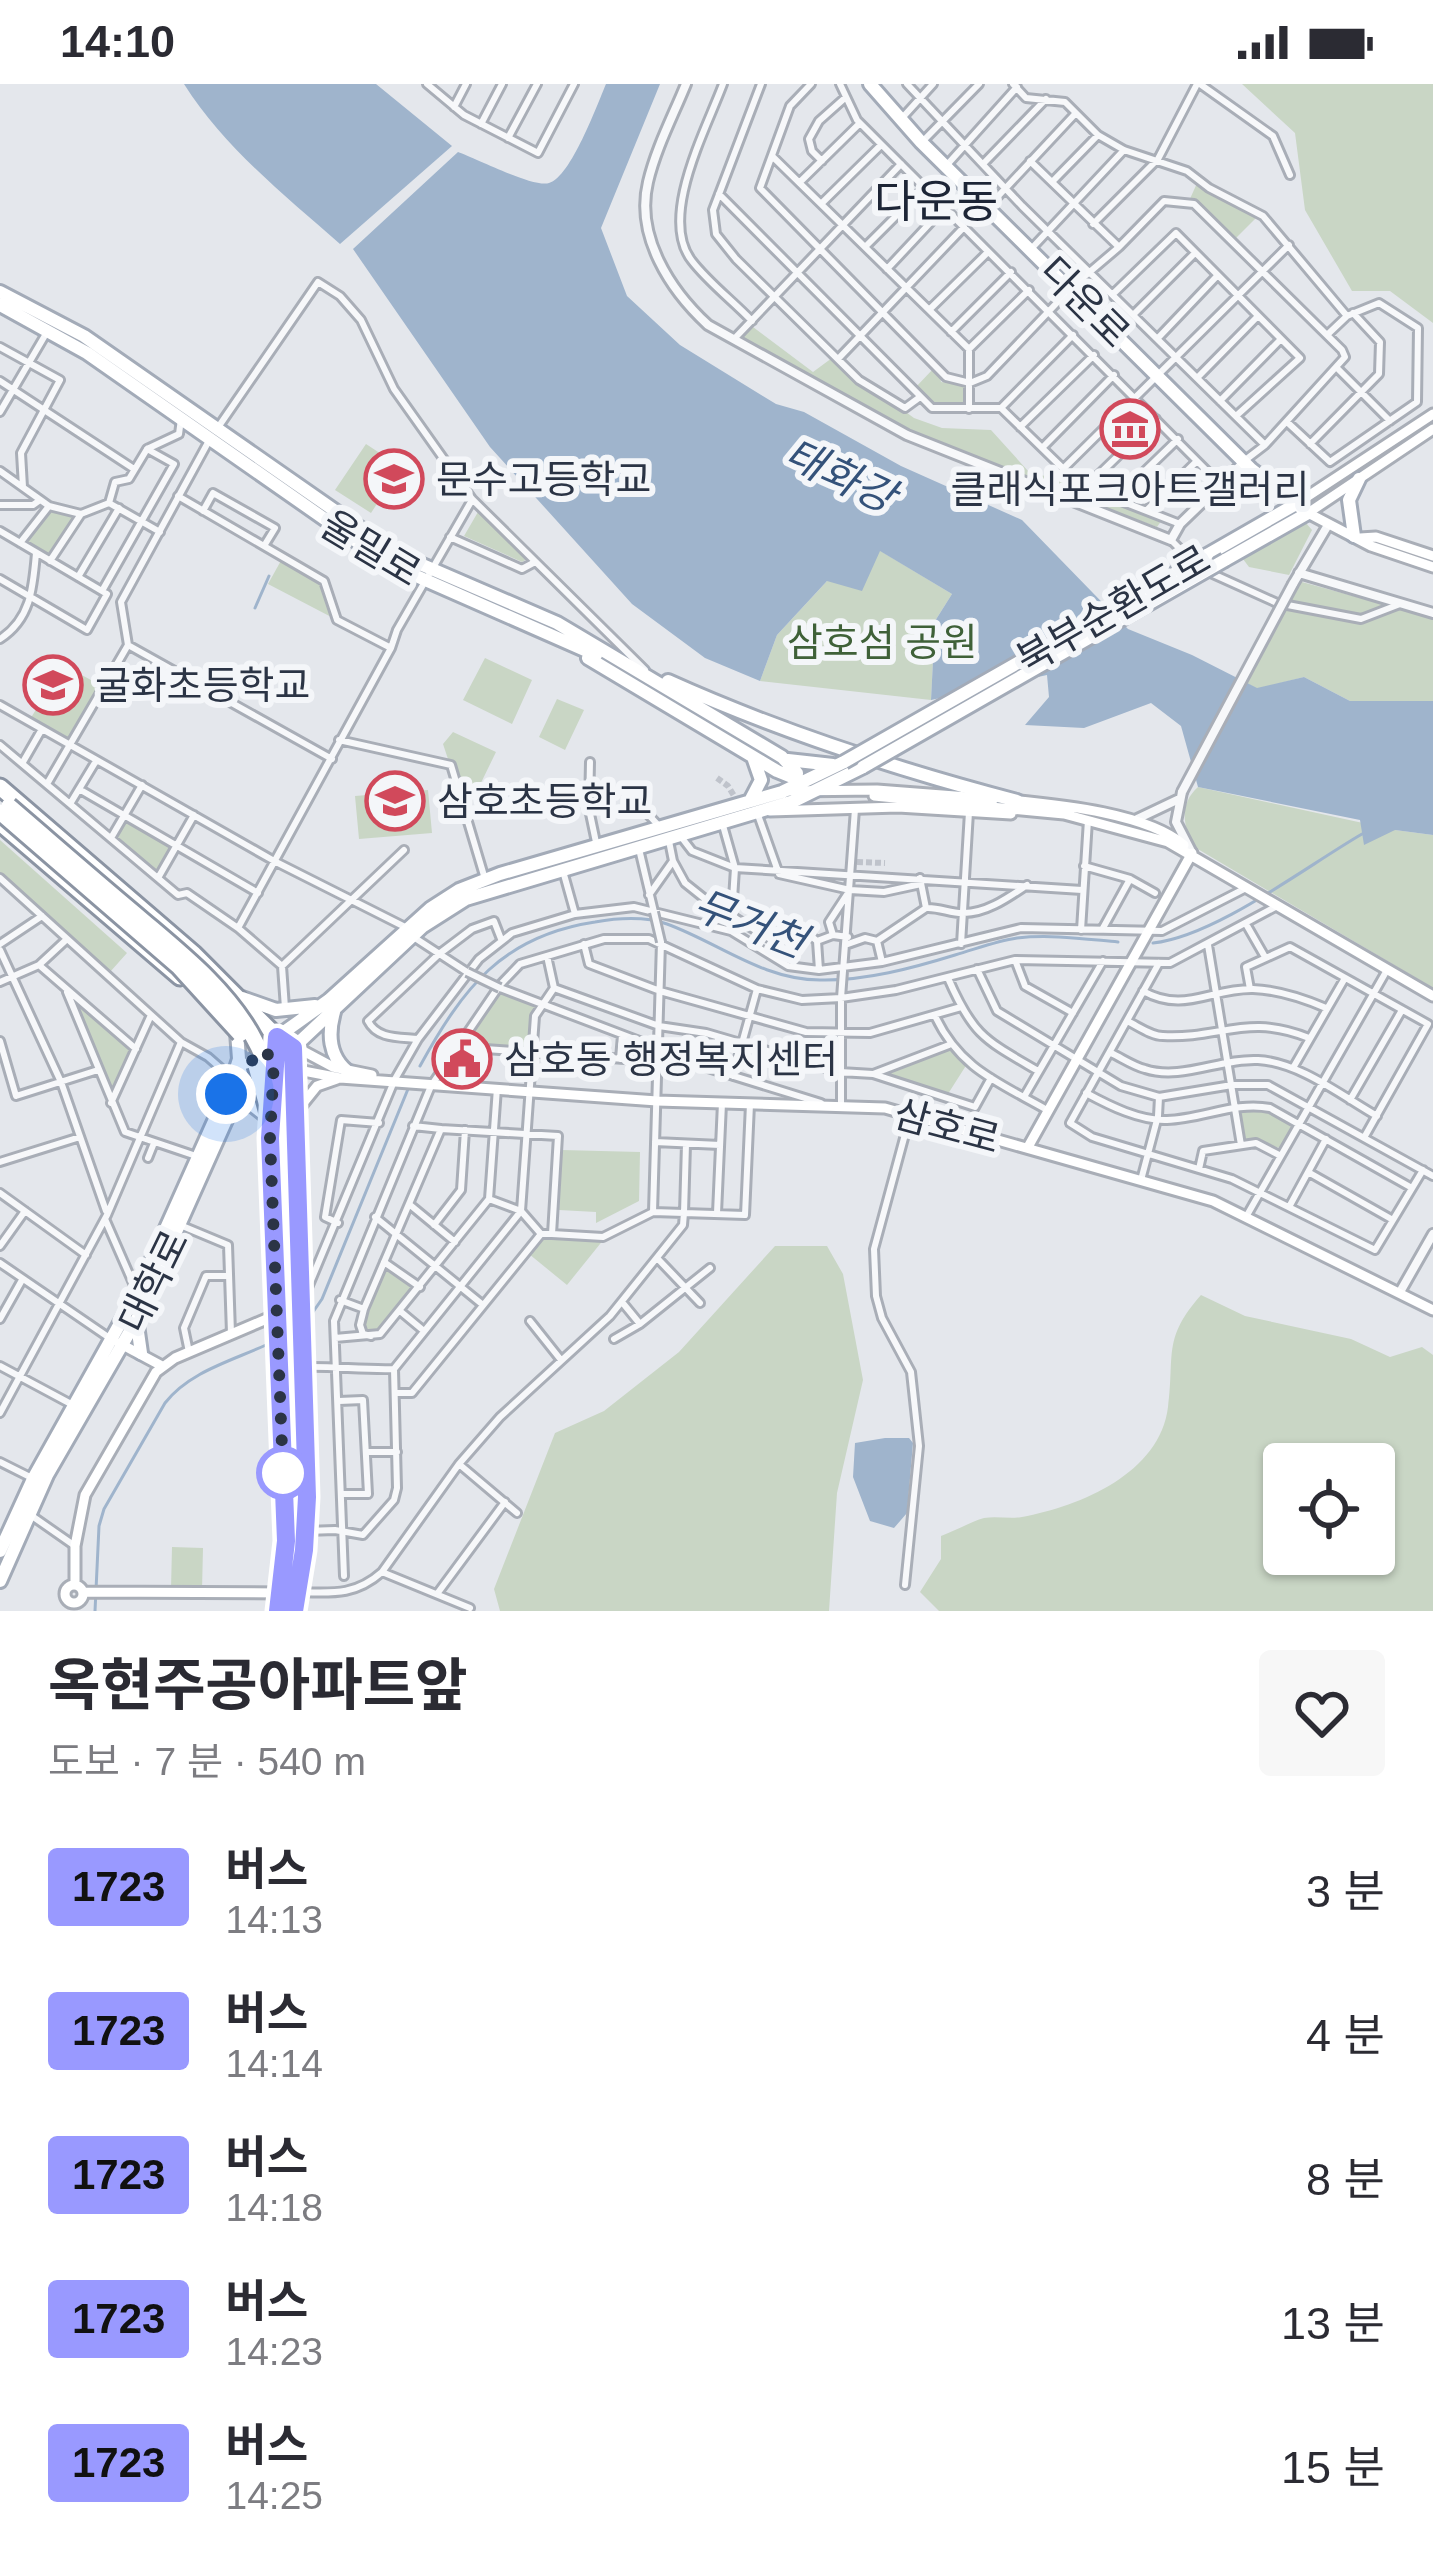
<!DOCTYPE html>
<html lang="ko">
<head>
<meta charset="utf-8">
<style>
  body { margin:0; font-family:Helvetica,"Noto Sans KR",sans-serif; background:#f7f7f7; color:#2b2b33; height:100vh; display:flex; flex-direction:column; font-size:45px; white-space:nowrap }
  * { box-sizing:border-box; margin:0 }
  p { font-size:39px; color:#7c7c81 }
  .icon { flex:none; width:66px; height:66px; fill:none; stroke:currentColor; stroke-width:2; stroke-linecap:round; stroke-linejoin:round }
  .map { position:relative; height:1527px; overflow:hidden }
  .side { display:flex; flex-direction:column; background:#fff; flex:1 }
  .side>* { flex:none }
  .badge { padding:0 24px; border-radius:9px; font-size:42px; line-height:78px }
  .controls { position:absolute; left:1263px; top:1359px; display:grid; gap:24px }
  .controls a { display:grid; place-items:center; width:132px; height:132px; border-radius:12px; background:#fff; box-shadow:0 3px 9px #0004; font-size:60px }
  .you { position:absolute; width:60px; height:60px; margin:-30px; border:9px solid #fff; border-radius:50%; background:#1a73e8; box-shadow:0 0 0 18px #1a73e833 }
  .map>.badge { position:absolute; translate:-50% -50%; box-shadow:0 0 0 6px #fff }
  .round { display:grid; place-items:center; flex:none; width:126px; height:126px; border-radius:12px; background:#f7f7f7 }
  .head { display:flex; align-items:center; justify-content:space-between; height:204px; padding:0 48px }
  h1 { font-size:57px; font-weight:700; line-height:90px }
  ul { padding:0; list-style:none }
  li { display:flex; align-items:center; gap:36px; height:144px; padding:0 48px }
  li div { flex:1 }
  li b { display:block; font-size:45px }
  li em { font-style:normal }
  li .badge { min-width:132px; font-weight:700; text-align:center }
  .status { display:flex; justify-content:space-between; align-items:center; height:84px; padding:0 60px; background:#fff; direction:ltr }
  .status svg { height:33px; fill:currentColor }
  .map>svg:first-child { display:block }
  .green { fill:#c9d6c5; fill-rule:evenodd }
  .water { fill:#9fb4cc }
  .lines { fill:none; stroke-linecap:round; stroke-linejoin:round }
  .stream { stroke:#9fb4cc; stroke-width:3 }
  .minor-tunnel { stroke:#bfc3cb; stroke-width:6; stroke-dasharray:6 3; stroke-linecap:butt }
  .secondary-tunnel { stroke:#bfc3cb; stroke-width:9; stroke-dasharray:9 4.5; stroke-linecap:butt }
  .minor-casing { stroke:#a9aeb7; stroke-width:12 }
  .tertiary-casing { stroke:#a9aeb7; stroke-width:14 }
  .secondary-casing { stroke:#a9aeb7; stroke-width:15 }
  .primary-casing { stroke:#a3abb8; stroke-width:18 }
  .motorway-casing { stroke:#8b94a3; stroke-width:21 }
  .minor { stroke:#f7f8fa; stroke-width:6 }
  .tertiary { stroke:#f7f8fa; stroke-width:8 }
  .secondary { stroke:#fff; stroke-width:9 }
  .primary { stroke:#fff; stroke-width:12 }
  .motorway { stroke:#fff; stroke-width:15 }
  .minor-bridge-casing { stroke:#a9aeb7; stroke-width:12; stroke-linecap:butt }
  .tertiary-bridge-casing { stroke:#a9aeb7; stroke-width:14; stroke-linecap:butt }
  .primary-bridge-casing { stroke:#a3abb8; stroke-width:18; stroke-linecap:butt }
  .motorway-bridge-casing { stroke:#8b94a3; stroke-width:21; stroke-linecap:butt }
  .minor-bridge { stroke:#f7f8fa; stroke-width:6 }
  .tertiary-bridge { stroke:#f7f8fa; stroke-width:8 }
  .primary-bridge { stroke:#fff; stroke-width:12 }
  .motorway-bridge { stroke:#fff; stroke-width:15 }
  .line-casing { stroke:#fff; stroke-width:27 }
  .line { stroke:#99f; stroke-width:18 }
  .walk { stroke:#2b3445; stroke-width:12; stroke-dasharray:0 21.6 }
  .stop-dot { fill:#fff; stroke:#99f; stroke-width:6 }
  .labels { text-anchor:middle; stroke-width:12; stroke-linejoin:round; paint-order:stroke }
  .street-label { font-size:39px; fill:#2b3445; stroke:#f4f6f9 }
  .poi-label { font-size:39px; fill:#2b3445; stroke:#f4f6f9; text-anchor:start }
  .park-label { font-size:39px; fill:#3f6138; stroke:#f4f6f9 }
  .water-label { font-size:42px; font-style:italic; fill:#34527a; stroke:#f4f6f9 }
  .quarter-label { font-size:45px; fill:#1d2536; stroke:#f4f6f9 }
</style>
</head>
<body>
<div class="status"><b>14:10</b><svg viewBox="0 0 49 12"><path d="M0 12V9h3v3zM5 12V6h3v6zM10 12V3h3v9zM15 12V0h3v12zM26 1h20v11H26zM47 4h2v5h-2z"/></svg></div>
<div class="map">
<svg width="1433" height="1527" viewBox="0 0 1433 1527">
  <rect width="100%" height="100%" fill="#e4e7ec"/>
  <path class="green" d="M1242,0H1433V239L1390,207H1352L1305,126L1295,49Z
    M1198,97L1258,132L1235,155L1199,120L1189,117Z
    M749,240L813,288L832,274L914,334L942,344L991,346L1029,388L1049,393L1060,387L1164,433L1157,443L899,347L734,255Z
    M933,285H939L941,298L965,301V322L934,321L915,304Z
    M366,360L401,383L371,429L335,406Z
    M49,422L81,430L50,477L20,459Z
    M478,428L527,475L522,478L464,452Z
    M1306,439L1312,446L1289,491L1249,483L1240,471Z
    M879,466L952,510L935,537L931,616L760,597L777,551L828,496Z
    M283,473L324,497L337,536L268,500Z
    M1302,498L1433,534V617H1350L1304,593L1257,605L1245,598L1296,502Z
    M485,574L532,596L512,640L463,616Z
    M63,581L104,603L70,660L29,637Z
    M557,615L584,626L565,666L539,653Z
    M453,648L496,668L477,707L457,702L443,660Z
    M1198,703L1395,746L1433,751V904L1196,764C1183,744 1178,721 1198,703Z
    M428,706L432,749L359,755L355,712Z
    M124,731L177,761L158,794L111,754Z
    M0,756L127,869L110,888L0,791Z
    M67,908L136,965L111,1019Z
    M499,908L539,922L532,934L530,965L462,960Z
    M949,961L967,980L946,1013L873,990Z
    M1256,1024L1290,1039L1292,1043L1280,1064L1243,1054L1241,1028Z
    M562,1066L640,1068L639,1117L596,1139V1128L559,1126Z
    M542,1153L604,1155L567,1201L529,1170Z
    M775,1162H827L843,1190L863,1296L837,1409L829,1527H500L494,1505L555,1349L604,1327L679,1268Z
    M384,1178L420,1203L380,1250H363L360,1241Z
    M1201,1211L1245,1232L1351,1255L1390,1273L1422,1263L1433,1271V1527H939L920,1508L941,1475V1452C955,1447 970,1438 984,1434C996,1432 1010,1435 1022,1433C1081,1422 1160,1389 1168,1323C1175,1271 1162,1255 1201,1211ZM1284,1380H1374V1470H1284Z
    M172,1463L203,1464L202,1506L171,1505Z"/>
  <path class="water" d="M184,0H376L452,62L340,160C284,111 224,63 184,0Z
    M606,0H660L601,144L627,212L680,261L776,320L804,328L901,382L1022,436L1128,545L1192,571L1257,604L1304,593L1350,617H1433V751L1395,746L1364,761L1360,736L1198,703L1181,642L1151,619L1084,644L1025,641L1049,613L1047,591L931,616L935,537L952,510L880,467L862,507L827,497L777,551L760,597L705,574L632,520L490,363L353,165L458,68C475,74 534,104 549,99C571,93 597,21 606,0Z
    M885,1354H909L913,1359L907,1429L894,1444L870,1437L853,1393L855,1359Z"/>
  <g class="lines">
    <path class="stream" d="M255,524L269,492
      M1153,859C1216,852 1305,783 1362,750
      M420,982C463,904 502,852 595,838C618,834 644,832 667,840C719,859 763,896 820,896C865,897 913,884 955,871C976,865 996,857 1017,854C1050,850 1085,855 1118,858
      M304,1241L322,1215L408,1005
      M95,1527L99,1442L104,1425L165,1319C189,1288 231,1277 266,1261"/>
    <path class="minor-tunnel" d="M717,694L728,702L736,715
      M857,778L885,779"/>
    <path class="secondary-tunnel" d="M764,671L790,686"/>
    <defs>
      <path id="minor" d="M427,0L464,31L538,69L574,0
        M723,0C706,46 658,134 692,177C709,199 733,217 752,237
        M761,0L713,126L716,150L736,175L859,296L905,324L920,313
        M811,0L790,22L760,104L946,293L970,299L987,292L1072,203L1119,163L1164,117L1194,120L1342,266L1345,273L1265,361L1244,377
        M840,0L857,36L1221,401
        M907,0L1022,122L1265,361
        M1013,0L1026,14L1065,18L1098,51L1124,66L1187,87L1209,104L1263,132L1347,232L1327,251
        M1200,0L1273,52L1290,91
        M454,23L466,0
        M903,33L933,0
        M481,40L502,0
        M508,54L537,0
        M924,56L979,0
        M772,72L969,265V325
        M822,77L812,67L809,55L819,37L846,13
        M1030,77L1119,163
        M983,80L1046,15
        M946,82L1017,3
        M1053,97L1098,51
        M800,98L860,39
        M719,110L932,324H1001L1080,401L1180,440
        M822,119L881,61
        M988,123L1075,30
        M1093,140L1158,75L1197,0
        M866,162L924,104
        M1032,164L1124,66
        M887,185L945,123
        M1113,210L1176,149L1300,274L1236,332
        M930,225L987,169
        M1134,230L1195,169
        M951,248L1011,188
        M1158,254L1217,192
        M734,255L901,80
        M0,263L60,296L21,369L23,403
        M969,265L1029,206
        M838,275L964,143
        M1338,285L1390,337
        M1198,293L1258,232
        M0,297L134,385
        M1220,317L1281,255
        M1001,324L1073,251
        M0,328L47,248
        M1287,338L1330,378L1417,318L1418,244L1379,219L1347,232
        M219,342L318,198L340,212L361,236L394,305L472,415L645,586
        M1020,343L1094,271
        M1310,360L1379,290L1380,258L1353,229
        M1042,364L1114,291
        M147,365L179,350L181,335
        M1063,385L1289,161
        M0,387L49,422L81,430
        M1086,403L1156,335
        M178,412L324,497L337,536L391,564
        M1117,414L1178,355
        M109,419L160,448
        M0,421H33L40,416
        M1148,425L1197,377
        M203,427L213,409L275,444L264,462
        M0,447L107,510L87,546L0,495
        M450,453L522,485L535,478
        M1171,456L1194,479
        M20,459L49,422
        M50,477L81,430L109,419L115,398L129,395L147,365
        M1204,486L1277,519L1361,535L1400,520
        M78,493L119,424
        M102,507L174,380L147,365
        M0,555C31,535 33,504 36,469
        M128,561L332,675
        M0,621L276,778L407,844
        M339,656L451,681L485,795
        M0,661L178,811L187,809L238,844L282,882L285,924
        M23,678L42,645
        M590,678L589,725L597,763
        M47,700L128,561L121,518L211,353
        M79,705L258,809
        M70,720L96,677
        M643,725L660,743
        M758,731L779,790L850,806L829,838L833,851
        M722,738L735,784L731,847
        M111,754L142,701
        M682,754L692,767L735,784L1082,806
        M669,757L673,777L685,799L710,819L772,856L811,852L817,857L833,851L848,853
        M639,765L654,828
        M1084,782L1130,795L1155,809
        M563,787L575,830
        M0,794L181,958L208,973L233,995
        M158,794L194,731
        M850,806L884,808L921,800
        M649,811L673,777
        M926,824C939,823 952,830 964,829C987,829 1009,813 1027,801
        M1246,840L1265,873
        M238,844L391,564L397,546L472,416
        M1103,844L1130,795
        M1081,846L1088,736
        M415,854L467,888
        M817,857L819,886
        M877,857L926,824L920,794
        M0,860L42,832
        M584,860L589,880L660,907L806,948L870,949L961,923
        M848,860L865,854L877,857L882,878
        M961,860L969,728
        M1208,861L1241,1061
        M0,866L61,998L106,1127
        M547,872L554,904L659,942L706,949L840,988L873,990L949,961
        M1015,876L1025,902L1073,929
        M1159,879L1070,1039L1092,1053L1232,1095L1375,1166L1423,1086
        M39,881L136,965
        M282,882L404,766
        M977,885L997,927L1121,1002L1159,1013L1232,1001H1268L1433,1092
        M948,894C973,952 985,956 1038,987
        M0,898L39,881L67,855
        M500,904L658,964
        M1250,905L1246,883L1290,863L1428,940L1365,1052
        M1143,907C1184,930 1211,904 1253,905C1279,906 1303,914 1326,924
        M67,908L125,1048L199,1073
        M935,932C960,985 998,998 1047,1026
        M1127,937C1138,942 1151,952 1163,952C1220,955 1248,929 1309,954
        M418,955C398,953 377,955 368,937L439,870L472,845L494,837L501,855
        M0,957L16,1012L98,986
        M457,963L695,980L821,1019
        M1111,969C1122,974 1133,982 1145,985C1181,997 1221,974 1258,976C1299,978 1342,1012 1377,1032
        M620,975L622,951
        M1293,984L1345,894
        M873,990L975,1023L991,994
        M733,992L757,905
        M1086,1009C1110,1022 1140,1037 1167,1036C1202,1035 1236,1017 1270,1024L1412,1104
        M1024,1013L1103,877
        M1350,1016L1402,926
        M111,1019L151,931
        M841,1022V914L855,725
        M413,1042L441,1045
        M655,1058L720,1061
        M148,1074L154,1059
        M0,1078L80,1053
        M1199,1085L1203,1067L1256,1059L1279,1071
        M1308,1088L1393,1136
        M1141,1096L1158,1032L1159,1013
        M0,1109L86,1171
        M489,1115L521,1127L541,1150
        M409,1120L455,1158
        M1289,1123L1326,1055
        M653,1128L684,1129L686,1060
        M717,1129L722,1019
        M375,1133L483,1221
        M1246,1133L1387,886
        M105,1135L136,1206
        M338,1139L325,1133L341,1036L379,1039
        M180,1141L228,1161L231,1249
        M434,1141L461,1106L465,1046
        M552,1150L603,1153L653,1128L661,858
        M0,1162L25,1127
        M658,1175L700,1219
        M384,1178L420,1203
        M0,1179L111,1255
        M340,1216L364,1225
        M302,1218L395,995L418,955L479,875L512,849L575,830L634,823L731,847L788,882L819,886L882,878L1021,844L1162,847L1246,804
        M622,1218L640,1240
        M400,1227L424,1247
        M0,1235L22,1196
        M530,1237L561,1276
        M371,1252L363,1250L360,1241L364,1225L441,1045L558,1052L552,1150H541L412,1309H395
        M335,1254L380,1250L489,1115L497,1004
        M614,1255L640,1240L710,1184
        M189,1268L184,1244L206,1192H229
        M0,1282L71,1320
        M303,1283C333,1282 363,1286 394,1285L521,1127L535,932L554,904
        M339,1317L363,1316L368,1410H341
        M0,1329L107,1131L181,958
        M366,1368H397
        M0,1378L34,1395
        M459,1380L517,1429
        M32,1432L75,1462
        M306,1447L335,1446L363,1451L394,1416L397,1404L394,1285
        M382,1488L470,1524
        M344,1492L334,1237L431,1002L500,901L520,880L604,855H649L757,905L802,916L841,914L896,906L1015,876L1170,879L1277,822
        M905,1501L919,1362L911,1288L882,1234L876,1212L874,1165L910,1032
        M297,1508C332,1509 355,1512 382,1488L459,1380L500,1333L610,1232L683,1141L684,1129L745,1131L750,1020
        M437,1510L505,1418"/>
      <path id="tertiary" d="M686,0C673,32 656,64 648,98C635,152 670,206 708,241L907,351L1171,456L1180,440L1244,378
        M1299,489L1433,529
        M1293,500L1328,441
        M1182,708L1176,738L1192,769
        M1137,735L1177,716
        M1400,1208L1433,1150"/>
      <path id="secondary" d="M1433,345L1308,429L1371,462L1433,483
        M1296,420L1433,330
        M1360,454L1376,453L1433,472
        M789,707L877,706L994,715
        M874,712L1064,730L1168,758L1433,912
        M1010,716C1060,721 1146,729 1184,761
        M770,727L898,723L1011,730
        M293,964L296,1085
        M270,972L293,985L340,994L657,1017L885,1024L1213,1117L1433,1226
        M274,976L277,953L333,983L372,991
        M296,1028L317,1002L337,995
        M1028,1063L1192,769
        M119,1259L162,1282
        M75,1501V1462L85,1411L156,1288L175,1274L276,1231
        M65 1510a9 9 0 1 1 18 0a9 9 0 1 1-18 0Z
        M83,1508L282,1509
        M278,1527L283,1496
        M294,1527L299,1497"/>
      <path id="primary" d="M870,0L921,58L1251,385L1308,429L1225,476
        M0,208L84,252L397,470L557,539L782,673L797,689L795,707
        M0,221L87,269L389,480L596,571
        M1354,452L1349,416L1359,395
        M1207,471L1296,420
        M588,574L777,687L804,698
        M668,597C779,647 899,686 1017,717
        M788,676L833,681
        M750,717L761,696L753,673
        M242,914L276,926L315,922
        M334,928C328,949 329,972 347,987
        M233,994L239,975L237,948
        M231,1026L251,1020L269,1034
        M137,1241L141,1269
        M0,1467L33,1395L137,1209L233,995L277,953L329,916L431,824L459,806L500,790L782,708L844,678
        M0,1497L47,1391L137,1235L230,1027L274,976L293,964L422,843L466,815L794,717L863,683"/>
      <path id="motorway" d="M0,703L194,870L277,953
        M0,739L180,893
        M283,1497L289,1440L287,1331
        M298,1499L302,1454L299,1348"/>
    </defs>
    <use href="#minor" class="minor-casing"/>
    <use href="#tertiary" class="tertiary-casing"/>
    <use href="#secondary" class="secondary-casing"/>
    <use href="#primary" class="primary-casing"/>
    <use href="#motorway" class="motorway-casing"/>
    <use href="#minor" class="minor"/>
    <use href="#tertiary" class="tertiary"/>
    <use href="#secondary" class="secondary"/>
    <use href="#primary" class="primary"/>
    <use href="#motorway" class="motorway"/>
    <defs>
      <path id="minor-bridge" d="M654,828L661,858
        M467,888L500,904"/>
      <path id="tertiary-bridge" d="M1182,708L1293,500"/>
      <path id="primary-bridge" d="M844,678L1207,471
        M863,683L1225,476"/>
      <path id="motorway-bridge" d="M9,722C51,758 92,794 134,829C177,866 225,902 253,953C307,1047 295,1238 299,1348
        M0,728L178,882L240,950
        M256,982L273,1044L277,1081L287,1331"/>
    </defs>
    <use href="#minor-bridge" class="minor-bridge-casing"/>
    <use href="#tertiary-bridge" class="tertiary-bridge-casing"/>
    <use href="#primary-bridge" class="primary-bridge-casing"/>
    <use href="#motorway-bridge" class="motorway-bridge-casing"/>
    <use href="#minor-bridge" class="minor-bridge"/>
    <use href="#tertiary-bridge" class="tertiary-bridge"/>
    <use href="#primary-bridge" class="primary-bridge"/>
    <use href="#motorway-bridge" class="motorway-bridge"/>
  </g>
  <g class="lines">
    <defs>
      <path id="line" d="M278,1527L286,1457L270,1054L277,953L293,964L307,1413L304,1466L294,1527"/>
    </defs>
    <use href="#line" class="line-casing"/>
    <use href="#line" class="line"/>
    <path class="walk" d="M226,1010L233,995L263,966L274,976L270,1054L283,1389"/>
  </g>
  <defs>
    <symbol id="museum-ring" viewBox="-11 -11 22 22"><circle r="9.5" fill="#f4f6f9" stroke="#d1495b" stroke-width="1.5"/><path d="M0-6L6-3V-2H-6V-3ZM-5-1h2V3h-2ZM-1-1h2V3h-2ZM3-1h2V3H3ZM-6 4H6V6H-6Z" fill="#d1495b"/></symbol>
    <symbol id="school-ring" viewBox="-11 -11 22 22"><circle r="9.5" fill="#f4f6f9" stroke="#d1495b" stroke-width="1.5"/><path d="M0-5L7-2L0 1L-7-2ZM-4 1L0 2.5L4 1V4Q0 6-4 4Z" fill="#d1495b"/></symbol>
    <symbol id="civic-ring" viewBox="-11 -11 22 22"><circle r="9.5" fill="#f4f6f9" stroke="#d1495b" stroke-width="1.5"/><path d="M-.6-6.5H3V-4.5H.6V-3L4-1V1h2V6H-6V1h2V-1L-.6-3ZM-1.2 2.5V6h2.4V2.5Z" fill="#d1495b"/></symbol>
  </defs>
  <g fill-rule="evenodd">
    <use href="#museum-ring" x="1097" y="312" width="66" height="66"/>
    <use href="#school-ring" x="361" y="362" width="66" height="66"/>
    <use href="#school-ring" x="20" y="568" width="66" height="66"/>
    <use href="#school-ring" x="362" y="684" width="66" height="66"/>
    <use href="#civic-ring" x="429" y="942" width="66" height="66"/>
  </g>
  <circle class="stop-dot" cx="283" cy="1389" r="24"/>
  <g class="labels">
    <g class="street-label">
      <text transform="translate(1085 218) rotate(45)" y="14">다운로</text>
      <text transform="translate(371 464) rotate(31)" y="14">울밀로</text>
      <text transform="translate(1113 525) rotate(-30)" y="14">북부순환도로</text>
      <text transform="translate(947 1042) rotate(15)" y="14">삼호로</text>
      <text transform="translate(153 1197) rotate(-64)" y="14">대학로</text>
    </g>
    <g class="poi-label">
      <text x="436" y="409">문수고등학교</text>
      <text x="1130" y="419" text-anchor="middle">클래식포크아트갤러리</text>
      <text x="95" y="615">굴화초등학교</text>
      <text x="437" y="731">삼호초등학교</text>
      <text x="504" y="989">삼호동 행정복지센터</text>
    </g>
    <g class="park-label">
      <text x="882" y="572">삼호섬 공원</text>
    </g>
    <g class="water-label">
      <text transform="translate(840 391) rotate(25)" y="15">태화강</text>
      <text transform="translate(750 839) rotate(21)" y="15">무거천</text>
    </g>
    <g class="quarter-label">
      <text x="936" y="133">다운동</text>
    </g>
  </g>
</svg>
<div class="controls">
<a><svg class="icon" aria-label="locate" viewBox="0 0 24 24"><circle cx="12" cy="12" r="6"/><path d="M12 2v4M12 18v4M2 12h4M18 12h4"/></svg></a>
</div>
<div class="you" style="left:226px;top:1010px"></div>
</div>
<section class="side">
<div class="head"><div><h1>옥현주공아파트앞</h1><p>도보 · 7 분 · 540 m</p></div><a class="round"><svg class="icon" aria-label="heart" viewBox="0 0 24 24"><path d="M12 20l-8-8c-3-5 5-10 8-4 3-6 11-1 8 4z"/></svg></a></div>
<ul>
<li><span class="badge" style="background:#99f;color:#111">1723</span><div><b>버스</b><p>14:13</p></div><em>3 분</em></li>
<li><span class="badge" style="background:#99f;color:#111">1723</span><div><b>버스</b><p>14:14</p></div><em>4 분</em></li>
<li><span class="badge" style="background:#99f;color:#111">1723</span><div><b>버스</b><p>14:18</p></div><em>8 분</em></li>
<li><span class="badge" style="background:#99f;color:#111">1723</span><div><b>버스</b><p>14:23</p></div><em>13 분</em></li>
<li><span class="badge" style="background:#99f;color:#111">1723</span><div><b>버스</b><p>14:25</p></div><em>15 분</em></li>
</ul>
</section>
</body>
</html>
